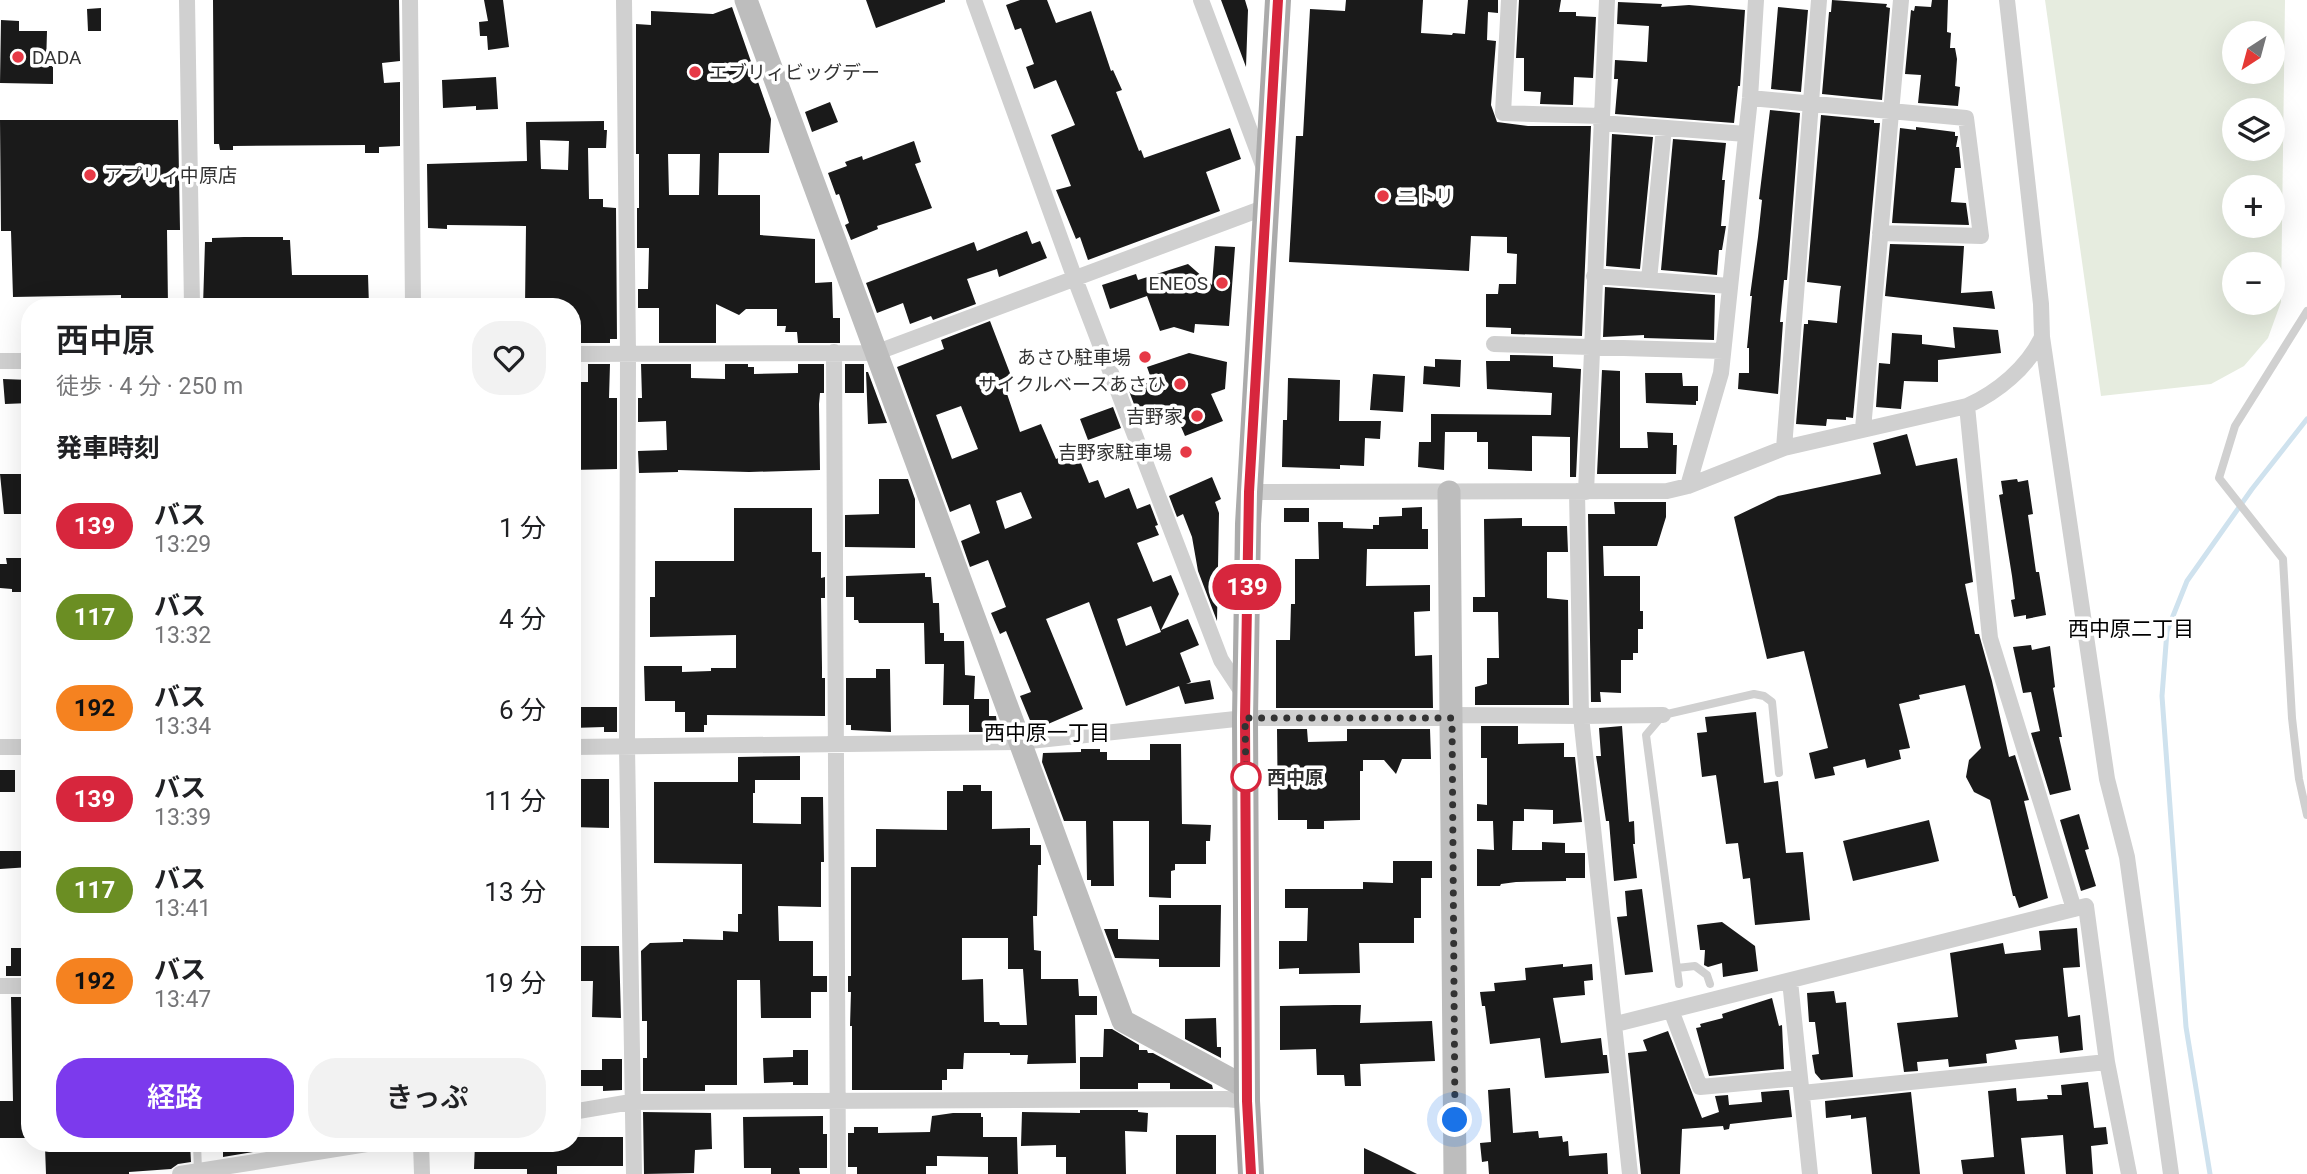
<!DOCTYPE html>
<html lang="ja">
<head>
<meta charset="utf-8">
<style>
  body { margin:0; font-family:Roboto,"Noto Sans JP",sans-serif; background:#f2f2f2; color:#202124; height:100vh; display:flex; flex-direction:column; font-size:26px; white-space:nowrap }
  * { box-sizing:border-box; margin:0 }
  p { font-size:23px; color:#757577 }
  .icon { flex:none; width:38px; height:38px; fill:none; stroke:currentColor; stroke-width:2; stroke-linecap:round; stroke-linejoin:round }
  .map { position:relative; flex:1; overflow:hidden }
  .drawer { position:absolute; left:21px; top:298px; width:560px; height:854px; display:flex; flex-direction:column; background:#fff; border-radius:28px; box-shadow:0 7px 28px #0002 }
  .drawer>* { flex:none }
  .badge { padding:0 14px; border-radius:23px; font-size:24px; line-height:46px }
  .needle { width:46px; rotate:216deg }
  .controls { position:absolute; left:2222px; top:21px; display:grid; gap:14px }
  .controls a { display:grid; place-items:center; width:63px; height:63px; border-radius:50%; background:#fff; box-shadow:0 7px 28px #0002; font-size:35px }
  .you { position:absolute; width:35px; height:35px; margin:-18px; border:5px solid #fff; border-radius:50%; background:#1a73e8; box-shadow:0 0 0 10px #1a73e833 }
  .map>.badge { position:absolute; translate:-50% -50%; box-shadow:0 0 0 4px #fff }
  h2 { padding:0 35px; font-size:26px; line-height:63px }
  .round { display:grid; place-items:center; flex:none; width:74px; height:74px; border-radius:28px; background:#f2f2f2 }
  .headline { display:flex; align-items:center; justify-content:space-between; height:119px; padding:0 35px }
  h1 { font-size:33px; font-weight:600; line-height:52px }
  .cta { display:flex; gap:14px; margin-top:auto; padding:14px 35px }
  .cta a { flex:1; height:80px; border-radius:28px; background:#7c3aed; color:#fff; font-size:28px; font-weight:600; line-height:80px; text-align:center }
  .cta a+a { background:#f2f2f2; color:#202124 }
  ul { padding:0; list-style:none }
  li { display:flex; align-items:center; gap:21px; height:91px; padding:0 35px }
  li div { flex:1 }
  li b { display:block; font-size:26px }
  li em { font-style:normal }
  li .badge { min-width:77px; font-weight:700; text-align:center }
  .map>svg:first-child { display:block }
  .green { fill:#e6ecdf; fill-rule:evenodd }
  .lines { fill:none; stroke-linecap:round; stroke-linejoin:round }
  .stream { stroke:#cfe2ee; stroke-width:5 }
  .building { fill:#1a1a1a; fill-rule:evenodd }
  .lane { stroke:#d0d0d0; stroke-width:8 }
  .street { stroke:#d0d0d0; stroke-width:16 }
  .secondary { stroke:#bdbdbd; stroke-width:23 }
  .primary { stroke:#ababab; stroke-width:26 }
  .line-casing { stroke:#fff; stroke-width:16 }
  .line { stroke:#d7263d; stroke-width:10 }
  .walk { stroke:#333; stroke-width:7; stroke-dasharray:0 12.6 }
  .poi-dot { fill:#e63946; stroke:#fff; stroke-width:2.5 }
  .stop-dot { fill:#fff; stroke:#d7263d; stroke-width:3.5 }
  .labels { text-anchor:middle; stroke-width:7; stroke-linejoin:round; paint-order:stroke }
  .poi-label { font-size:19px; fill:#333; stroke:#fff; text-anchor:end }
  .stop-label { font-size:19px; font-weight:bold; fill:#333; stroke:#fff; text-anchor:start }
  .neighbourhood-label { font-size:21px; fill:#000; stroke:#fff }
</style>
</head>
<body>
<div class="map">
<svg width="2307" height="1174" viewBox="0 0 2307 1174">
  <rect width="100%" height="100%" fill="#fff"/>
  <path class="green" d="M2045,0H2285L2281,302L2268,338L2244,366L2211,384L2101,396ZM2235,33H2273V72H2235ZM2235,110H2273V149H2235ZM2235,187H2273V226H2235ZM2235,264H2273V303H2235Z"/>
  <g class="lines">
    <path class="stream" d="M2210,1174L2186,1027L2162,696L2167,631L2187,581L2252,489L2307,419"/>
  </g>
  <path class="building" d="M213,0H399L400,61L382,63L384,83L400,82V146L379,147V153H365V145L233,146V150H220L219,144H214Z
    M484,0H503L509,47L488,50L487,36H480L479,22L488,21Z
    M866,0H945V2L876,28Z
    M1020,0H1047L1056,23L1091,11L1111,71L1113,70L1122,90L1116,92L1139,151L1141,150L1144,158L1230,128L1241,159L1206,172L1220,211L1088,260L1080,237L1076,239L1056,190L1071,186L1051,135L1075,125L1056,80L1034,89L1026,67L1034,64L1021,28L1015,30L1006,5Z
    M1221,0H1245L1248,10L1246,67Z
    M1346,0H1423L1421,33L1452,35L1453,33L1465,34L1468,0H1498V13L1488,12L1487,40L1496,41L1491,105L1497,122L1528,126H1591L1582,336L1511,334V328L1486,327V294H1498L1499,284H1516L1517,254L1507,253V237L1471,236L1469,271L1289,262L1296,136H1303L1310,9L1345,11Z
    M1519,0H1561L1559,12H1576V16L1596,17L1593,78L1574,77L1573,105L1540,104L1541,92L1524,91V58H1516Z
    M1832,0L1887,4L1886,7L1890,8L1882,100L1822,94L1829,12H1831Z
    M1932,0H1948L1947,32L1951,33L1950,48H1955L1957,59L1955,86L1960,87L1958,106L1918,103L1921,75L1905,74L1911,10L1914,11L1915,6L1931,7Z
    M1618,2L1662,4L1661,7L1689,5L1745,10L1740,86H1738L1734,123L1615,114L1618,79H1614L1615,60L1647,62L1649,26L1617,24Z
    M732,7L771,119L769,153H719L718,195H760V235L815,239V283L832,282L833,318H840V343H798L797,332H785L786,326H777V309H746L739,315L716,304V343H659V308H638V289H648L649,248H637V208H639V154H636V24L651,25V11L713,14ZM668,154H700L699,195H669Z
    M1778,7L1808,10L1801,92L1771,89Z
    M101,8V31H88L87,9Z
    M1,20L19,21V31H47L46,66H53V84L0,83Z
    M496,77L498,109L476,110V106L443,108L442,80Z
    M830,102L838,122L812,132L805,112Z
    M1770,110L1800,113L1787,280H1784L1780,322H1783L1778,394L1738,389L1739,373H1749V348H1747L1752,296H1750L1758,237L1762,200L1759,199Z
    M1821,115L1874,120V123H1880L1853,418L1846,417V420L1827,419L1826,426L1796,424L1804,324H1808V320L1837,323L1840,291L1841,286L1807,282Z
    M0,120H178L180,230H167L168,306H121V295L13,297L11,231H1Z
    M604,121V130H607L606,148H588L589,199H603V207L616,208L617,339H610V343H572V306H525L526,226L447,225V229L428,228L427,164L527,161L526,122ZM540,140L569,141L568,170L541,169Z
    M1916,127L1955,132V136H1958L1956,147H1959L1961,168H1955L1951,202L1966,203L1969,225L1892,223L1900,128L1916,130Z
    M1612,134L1653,137L1640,269L1606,266Z
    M1673,139L1726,143L1722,180H1725L1721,226H1726L1722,250H1719L1717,275L1661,270Z
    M914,141L921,162L915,164L932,208L877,226L878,229L851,240L845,225L849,223L839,194L836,195L828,173L847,166L845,162L862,156L863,160Z
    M1027,231L1032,244L1040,241L1047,258L999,277L997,269L967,279L976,304L933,320L931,316L910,324L903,303L877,313L866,283L974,242L977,251Z
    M244,237H283V240H290L292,275H368L369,306H203L205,242H212V238Z
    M1890,244L1964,246L1961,293L1992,291L1995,309L1885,296Z
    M1215,246L1235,247L1229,326L1195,324L1194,333L1174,327L1160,331L1147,296L1110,309L1102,285L1136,274L1138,280L1188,264L1212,285Z
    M1605,287L1715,295L1714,340L1644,338V335L1603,337Z
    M990,321L1013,381L1004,385L1020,432L1041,424L1056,459L1076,451L1089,483L1098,480L1105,498L1129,488L1137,509L1150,504L1158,525L1155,526L1159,535L1137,543L1153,582L1171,575L1179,594L1161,630L1188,619L1199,645L1180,653L1191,682L1186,684L1210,680L1214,699L1185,704L1179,686L1126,706L1089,602L1046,619L1083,709L1034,730L1020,696L1031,692L1006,631L1000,634L991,613L1006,607L988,560L970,567L961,541L980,533L970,504L950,512L897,367L944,349L941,340ZM961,406L978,449L952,459L936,415ZM1021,492L1032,518L1005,529L996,501ZM1151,606L1161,632L1126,646L1117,619Z
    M1953,327L1998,330L2001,353L1938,360V382L1904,381L1901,409L1876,407L1879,363L1890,364L1892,333L1922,335V344L1955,348Z
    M1189,353L1227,362L1225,389L1211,394L1223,421L1185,436L1173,408L1140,420L1129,391L1152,381L1147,367Z
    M1510,355L1553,356V367L1581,369L1576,477H1570V437L1532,436V471L1488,469V442H1477V432H1445L1444,470L1418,467L1419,442H1431V414L1551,415L1552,393L1487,389L1486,361H1510Z
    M1435,359L1461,360L1460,387L1423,384L1424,366L1435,367Z
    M588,364H610L609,398H617V469L572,470V382H588Z
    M641,364H691V378L725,379V364H748V367H754V374L798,373V364H824V393H820L819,404L820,470L749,472L678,470V472L639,473L638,451L667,450L666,421L638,422V398H642Z
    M845,364H864V393H845Z
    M1602,370L1620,371V448H1648L1647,432L1673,433V445H1677L1676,474H1597Z
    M866,372H868L887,423L868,424Z
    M1645,373H1682L1683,386H1698V401H1696V405L1646,403Z
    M1373,374L1405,376L1403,412L1370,410Z
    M1288,378L1340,380L1339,421H1381L1380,439L1365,438L1364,466L1340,465V469L1282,467L1283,420H1287Z
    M3,379L30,380V403L5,404Z
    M1113,407L1121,428L1088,440L1080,419Z
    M1907,434L1916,466L1957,458L1973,582L1965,584L1975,634H1979L1992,681L2009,757L2015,755L2029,800L2024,801L2048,898L2019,908L2015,896H2013L1990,800L1974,792L1966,777L1969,760L1981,748L1965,685L1919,695L1920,699L1899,704L1910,748L1899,750L1901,759L1867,768L1865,759L1833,767L1835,775L1815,779L1809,753L1828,748L1804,651L1767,659L1734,517L1778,496L1881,474L1873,443Z
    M0,474H30V514H4Z
    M1212,477L1221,499L1215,502L1219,513L1217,621L1198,571L1192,537L1183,514L1177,517L1169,496Z
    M879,479H908L915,499V548L845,547V515L879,514Z
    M2017,479L2018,482L2028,480L2033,514L2028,515L2036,572H2039L2046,615L2026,619V615L2014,617L2011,600L2015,599L2012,576L1999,495L2003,494L2001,481Z
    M1614,502H1666V517L1657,546H1603L1604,576H1640V611H1643V629H1638V653H1633V660H1621V693L1600,692L1601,702H1591L1588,514H1615Z
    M1422,507V529H1428V549H1367L1366,586L1430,585V611L1414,612L1415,656L1432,655L1433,708H1276V640H1290L1291,604H1295V559H1319L1318,522H1343V528L1373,529V525H1379V517L1402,516V508Z
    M734,508H812V552H821V578L825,577V598H821L822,668V678H825V716L707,715V725H704V732H685V712H675V701H645L644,666H682V672L711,671V668H736V635L650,637V597H655V561H734Z
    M1284,508H1309V522H1284Z
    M1522,518V526H1567L1568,552H1547V598L1568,600L1569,705H1475V687L1487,684V658H1499L1498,612H1473V597H1485L1484,519Z
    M6,558H30V592H12V589L0,588V564H7Z
    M925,573V577H931L933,603H939L940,633H944V641H964L965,675L975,676L974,699H989V716H996L998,732H969V705H943L944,664H925L924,623H859L858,620H854V597H846V576Z
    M2031,645L2032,650L2050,646L2055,687L2053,688L2062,737H2059L2071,790L2050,795L2031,733L2040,731L2031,692L2023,693L2013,647Z
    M876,669H890L891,732L851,730V725H846V678H876Z
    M572,707H617V732H604V727L572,728Z
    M1756,712L1764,783L1778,781L1786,853L1803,852L1810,920L1755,925L1750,878L1743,879L1738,843L1726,844L1716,775L1702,777L1697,733L1707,732L1705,717Z
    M1481,726H1518V744L1564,743V757H1575L1582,822L1553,824V810L1524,809V821H1513L1512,850H1542V842L1565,843V853H1585V878H1566V881L1516,882L1501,884L1500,886H1477V849L1494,850L1493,821H1477V804L1487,805V758H1481Z
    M1622,726L1629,822L1634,821L1635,844H1633L1637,878L1614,881L1609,821H1606L1596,756H1601L1599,728Z
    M1277,729H1307L1308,742L1347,741V729H1430L1431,759H1402L1396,774L1384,760H1363V771H1360V820L1324,821V829H1307V820H1278Z
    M1150,744H1181L1182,824L1211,825L1210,841H1206V864H1175V870L1171,871V898L1149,897V821H1113L1114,886H1091V880H1087L1086,821H1064L1042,762L1043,753L1081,752V749H1100V752H1107V760H1150Z
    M800,756V780H755V793H753V823L801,824V797H823L824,862H821V907L778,906L779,941H813V976H827V992H811V1018H761L760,980H737V1085H705V1091H643V1058H647V1021H642V1018L641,951L650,943L683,942V939L723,940V931L738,932V914H742V864L654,863V782H738V757Z
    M0,770H15V792H0Z
    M577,779H609V828L572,827V797H577Z
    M963,785H981V791H992V829L1030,828V845H1041V865H1038L1037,916H1033L1034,950L1041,951V979H1078L1079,996H1097V1015H1075L1076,1063L1027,1064L1028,1055H1010V1053H964L963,1069H947V1080H942V1090H852V1026H850L851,992H848V976H851V867H876V829L947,830V791H963ZM962,938H1008V969H1023L1027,1025H1000L999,1022H984L983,979L962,980Z
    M2079,814L2089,849L2085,850L2096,886L2081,891L2060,820Z
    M1929,820L1939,861L1853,881L1843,841Z
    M0,851H30V867L0,869Z
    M1393,861H1432V878H1421V918H1414V943H1359L1360,973L1299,974V968L1279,969V941H1307L1308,908H1285V889H1363V882L1393,883Z
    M1642,889L1653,972L1625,975L1617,917L1627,916L1625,891Z
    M1159,905H1221L1220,967H1159V959L1115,958L1104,929H1118V939L1159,940Z
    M1722,922L1755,946L1758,971L1723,977L1722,963L1708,967L1704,965L1705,950H1700L1697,925Z
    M2077,928L2080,967L2063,968L2068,1017L2080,1015L2083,1050L2060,1053L2058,1036L2015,1040L2017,1049L1986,1054L1987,1063L1949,1067L1948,1059L1917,1062L1918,1071L1904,1072L1897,1023L1958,1017L1950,953L2003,943L2005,954L2041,950L2039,931Z
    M572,946H619L621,1018L592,1017L593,981H572Z
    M11,948H30V976H6V966H11Z
    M1563,964V967L1592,964L1593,980L1584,981L1585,995L1553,998L1561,1043L1601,1038L1603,1055H1607L1609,1073L1545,1078L1540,1038L1490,1044L1485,1006H1482L1480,992L1495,991L1494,983L1526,980L1525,968Z
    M1834,991L1836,1003L1846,1002L1853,1077L1821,1080L1815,1073L1812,1055L1819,1054L1815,1022H1809L1807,993Z
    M11,997H30V1138H0V1101H13Z
    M1772,998L1779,1026L1782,1025L1784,1069L1709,1076L1696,1028L1701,1027L1700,1024L1723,1018L1722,1014Z
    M1334,1005H1361L1360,1023L1432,1021L1435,1061L1360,1064L1361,1086H1345L1344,1075H1317L1316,1049L1280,1050V1006Z
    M1216,1018L1217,1047H1221V1058L1185,1039V1019Z
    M1104,1029H1112L1139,1045V1050H1147L1148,1053H1153L1212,1085L1213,1089H1170V1083H1138V1089H1080V1057H1103Z
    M1668,1031L1702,1118L1719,1112L1715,1096L1728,1095L1729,1105L1762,1102L1761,1092L1786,1090H1789L1792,1117L1730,1124L1729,1129L1724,1130L1723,1126L1682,1129L1680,1174H1641L1628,1053L1647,1051L1643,1040Z
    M793,1050H808V1085H793V1082L764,1083L763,1058L793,1057Z
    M602,1059H622V1090L603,1091V1086H574V1070H602Z
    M2088,1082L2094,1128L2106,1127L2108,1144L2091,1146L2093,1174H2066L2063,1135L2021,1138L2025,1174H1963L1961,1160L1994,1157L1988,1091L2016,1088L2017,1101L2048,1099L2047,1095H2062L2061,1085Z
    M1510,1088L1513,1133L1538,1131L1539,1138L1562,1136L1563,1142L1568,1141L1569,1156L1607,1153L1608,1174H1489L1488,1161L1482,1162L1480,1143L1491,1142L1488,1090Z
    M1911,1092L1920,1174H1872L1866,1117L1851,1119V1115L1826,1118L1825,1101Z
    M1080,1110H1138V1112L1148,1113L1147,1132L1125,1131L1126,1174H1066V1157H1056V1145L1021,1146L1022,1112L1080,1113Z
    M643,1112L711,1113L712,1149L695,1150L694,1173L644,1174Z
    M953,1113H981V1117H983V1137H1017L1018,1174H988V1157L937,1156V1166H926V1174H857V1167H848V1133H854V1127H878V1133L930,1132L932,1116Z
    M823,1116V1134H827V1168H799L800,1174H771V1168H744L743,1117Z
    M1176,1135H1216V1174H1176Z
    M572,1137H623V1166H557V1174H527V1169H474L475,1143H572Z
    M66,1143L116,1145V1143H190L191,1162L178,1164L171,1169L129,1172V1174H46L45,1147L66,1146Z
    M223,1143H294V1145L223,1157Z
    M1364,1148L1379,1155L1417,1174H1364Z"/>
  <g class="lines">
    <path class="lane" d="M2307,311L2235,426L2219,478L2283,559L2292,718L2299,779L2307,815
      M1677,968L1695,966L1707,975L1710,984
      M1679,984L1646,735L1663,715L1754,694L1764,696L1772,702L1779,773
      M197,1143L198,1171"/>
    <path class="street" d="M187,0L192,306
      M410,0L413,306
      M624,0L628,354L627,747L634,1174
      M974,0L1075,279L1221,660L1244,695
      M1201,0L1264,168
      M1509,0L1503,113L1602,116
      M2007,0L2041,304L2042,337L2107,779L2127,857L2171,1174
      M1750,98L1966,118L1981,236L1880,233
      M1601,123L1746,134
      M1594,276L1730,286
      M1649,280L1664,128
      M1494,344L1723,351
      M834,352L838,1174
      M572,354L875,353L1266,207
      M0,361H30
      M1967,406L1990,638L2074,909
      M1863,429L1901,0
      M1784,448L1819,0
      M1688,486L1721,373L1750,98L1756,0
      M1577,491L1581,716L1663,715
      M1249,492L1667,491L1688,486L1784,448L1967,406C1998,392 2027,368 2042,337
      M1586,492L1607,0
      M1452,715L1581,716L1630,1174
      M0,747H30
      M572,747L1020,742L1245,718H1452
      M1790,981L1810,1174
      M0,986H30
      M1671,1010L1700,1087L1800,1078
      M1616,1024L2086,906L2107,1062L2129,1174
      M1802,1093L2107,1062
      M572,1112L631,1102L1226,1099L1247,1101
      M421,1143L422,1174
      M180,1174L373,1143"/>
    <path class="secondary" d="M746,0L1123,1021L1247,1088
      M1449,492L1455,1174"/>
    <path class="primary" d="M1251,1174L1247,1101L1245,718L1248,524L1278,0"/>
  </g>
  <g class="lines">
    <defs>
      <path id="line" d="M1251,1174L1247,1101L1245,718L1249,492L1278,0"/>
    </defs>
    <use href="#line" class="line-casing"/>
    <use href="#line" class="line"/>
    <path class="walk" d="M1246,777L1245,718H1452L1455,1120"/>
  </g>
  <g class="poi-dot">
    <circle cx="18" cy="57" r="7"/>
    <circle cx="695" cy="72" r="7"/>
    <circle cx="90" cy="175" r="7"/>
    <circle cx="1383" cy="196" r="7"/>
    <circle cx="1222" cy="283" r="7"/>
    <circle cx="1145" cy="357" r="7"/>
    <circle cx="1180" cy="384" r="7"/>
    <circle cx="1197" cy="416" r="7"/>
    <circle cx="1186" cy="452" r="7"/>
  </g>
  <circle class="stop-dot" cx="1246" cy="777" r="14"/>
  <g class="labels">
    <g class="poi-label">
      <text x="32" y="64" text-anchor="start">DADA</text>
      <text x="709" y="79" text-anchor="start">エブリィビッグデー</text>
      <text x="104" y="182" text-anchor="start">アプリィ中原店</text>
      <text x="1397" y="203" text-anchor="start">ニトリ</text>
      <text x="1208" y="290">ENEOS</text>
      <text x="1131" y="364">あさひ駐車場</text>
      <text x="1166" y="391">サイクルベースあさひ</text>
      <text x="1183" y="423">吉野家</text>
      <text x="1172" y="459">吉野家駐車場</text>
    </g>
    <g class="stop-label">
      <text x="1267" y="784">西中原</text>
    </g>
    <g class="neighbourhood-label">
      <text x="2131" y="636">西中原二丁目</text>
      <text x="1047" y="740">西中原一丁目</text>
    </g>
  </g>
</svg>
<div class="controls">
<a><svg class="needle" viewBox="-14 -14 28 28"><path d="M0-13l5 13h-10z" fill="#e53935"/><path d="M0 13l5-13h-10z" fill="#757577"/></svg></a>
<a><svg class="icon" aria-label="layers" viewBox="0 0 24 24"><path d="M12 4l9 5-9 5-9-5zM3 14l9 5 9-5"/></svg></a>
<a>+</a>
<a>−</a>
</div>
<div class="you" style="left:1455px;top:1120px"></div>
<b class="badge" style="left:1247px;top:587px;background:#d7263d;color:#fff">139</b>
<section class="drawer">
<div class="headline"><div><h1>西中原</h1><p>徒歩 · 4 分 · 250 m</p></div><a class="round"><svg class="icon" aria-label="heart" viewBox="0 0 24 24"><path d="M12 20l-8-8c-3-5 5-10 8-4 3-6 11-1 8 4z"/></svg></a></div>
<h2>発車時刻</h2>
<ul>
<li><span class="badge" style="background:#d7263d;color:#fff">139</span><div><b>バス</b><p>13:29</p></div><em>1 分</em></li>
<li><span class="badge" style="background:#6b8e23;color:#fff">117</span><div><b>バス</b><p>13:32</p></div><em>4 分</em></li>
<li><span class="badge" style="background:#f58220;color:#111">192</span><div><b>バス</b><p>13:34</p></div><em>6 分</em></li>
<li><span class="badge" style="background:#d7263d;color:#fff">139</span><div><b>バス</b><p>13:39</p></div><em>11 分</em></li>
<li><span class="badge" style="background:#6b8e23;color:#fff">117</span><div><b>バス</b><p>13:41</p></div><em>13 分</em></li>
<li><span class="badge" style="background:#f58220;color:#111">192</span><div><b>バス</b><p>13:47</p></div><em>19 分</em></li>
</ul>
<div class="cta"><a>経路</a><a>きっぷ</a></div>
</section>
</div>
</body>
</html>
